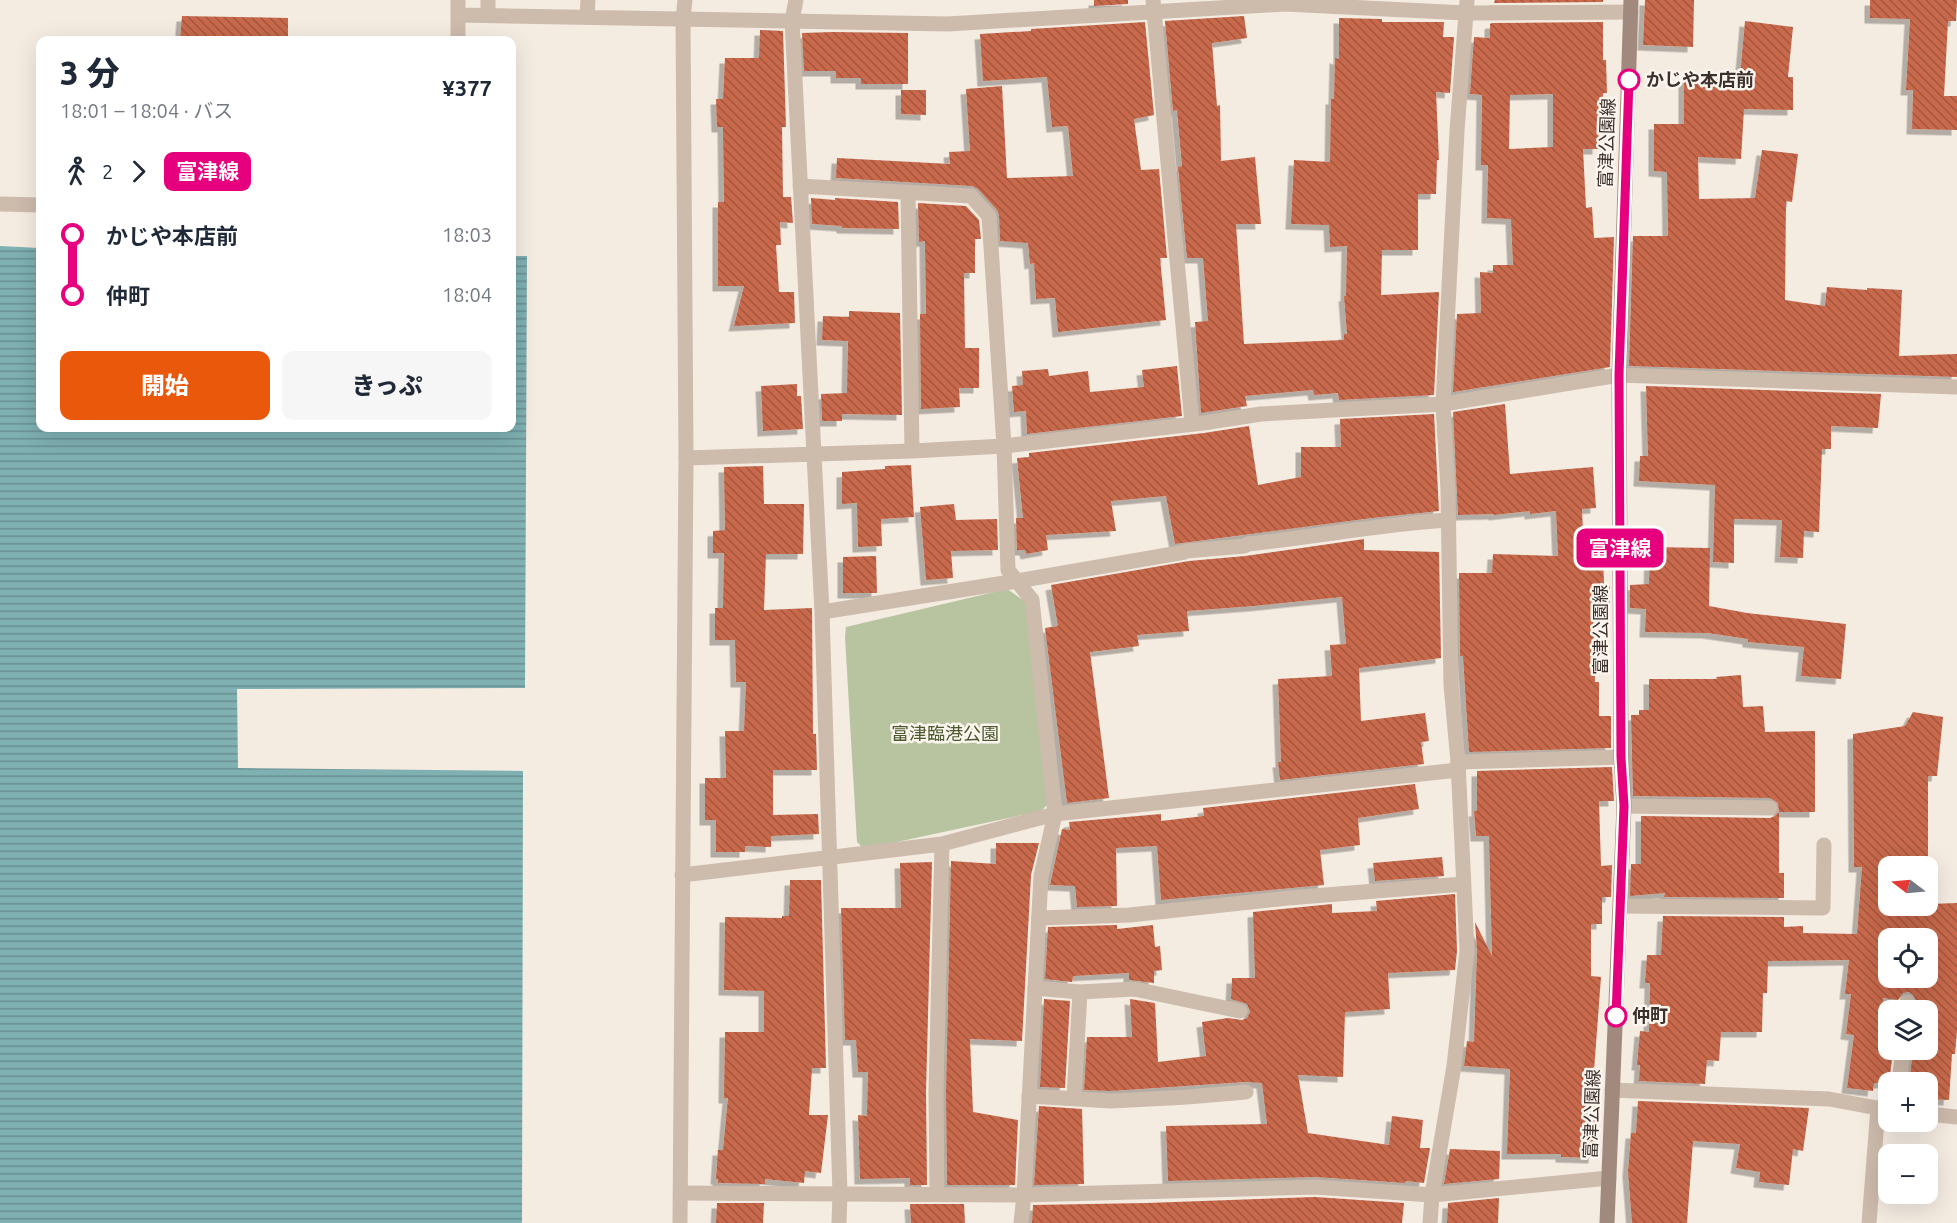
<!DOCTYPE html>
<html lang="ja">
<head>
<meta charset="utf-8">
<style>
  body { margin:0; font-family:Ubuntu,"Noto Sans JP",sans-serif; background:#f6f6f7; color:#1f2937; height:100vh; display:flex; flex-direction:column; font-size:22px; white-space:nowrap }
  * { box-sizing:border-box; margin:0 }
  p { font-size:20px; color:#747a83 }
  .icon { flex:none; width:33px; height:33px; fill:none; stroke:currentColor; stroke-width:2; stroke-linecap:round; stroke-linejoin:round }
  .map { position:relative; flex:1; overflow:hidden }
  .details { position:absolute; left:36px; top:36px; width:480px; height:396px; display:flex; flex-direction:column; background:#fff; border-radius:12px; box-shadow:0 6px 24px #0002 }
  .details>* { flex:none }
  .badge { padding:0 12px; border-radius:9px; font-size:21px; line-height:39px }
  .needle { width:39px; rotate:286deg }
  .fabs { position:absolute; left:1878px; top:856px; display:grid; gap:12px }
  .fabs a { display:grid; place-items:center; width:60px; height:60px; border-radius:12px; background:#fff; box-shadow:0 6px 24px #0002; font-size:30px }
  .map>.badge { position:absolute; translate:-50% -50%; box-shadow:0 0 0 3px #fff }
  .legs { display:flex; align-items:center; gap:9px; height:66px; padding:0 24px; font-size:20px }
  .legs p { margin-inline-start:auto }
  .summary { display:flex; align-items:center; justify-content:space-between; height:102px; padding:0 24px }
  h1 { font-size:33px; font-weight:800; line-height:45px }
  .primary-button { display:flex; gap:12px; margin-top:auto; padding:12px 24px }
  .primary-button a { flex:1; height:69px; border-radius:12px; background:#ea580c; color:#fff; font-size:24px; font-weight:800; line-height:69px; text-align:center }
  .primary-button a+a { background:#f6f6f7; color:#1f2937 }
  ul { padding:0 24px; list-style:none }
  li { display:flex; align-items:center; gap:21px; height:60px; font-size:22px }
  li i { display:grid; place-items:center; width:9px; height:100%; margin:0 8px; background:currentColor }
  li i::after { content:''; width:15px; height:15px; margin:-8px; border:4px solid; border-radius:50%; background:#fff }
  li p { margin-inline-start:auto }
  li:first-child i { background:linear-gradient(#0000 50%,currentColor 0) }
  li:last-child i { background:linear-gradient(currentColor 50%,#0000 0) }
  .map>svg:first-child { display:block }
  .park { fill:#b8c4a0 }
  .water { fill:url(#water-rules) }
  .building { fill:url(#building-back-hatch); fill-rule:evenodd; filter:url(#shadow) }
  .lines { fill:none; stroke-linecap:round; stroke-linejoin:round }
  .service { stroke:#cdbbac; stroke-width:15 }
  .minor { stroke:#cdbbac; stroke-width:15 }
  .tertiary { stroke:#cdbbac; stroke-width:15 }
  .secondary { stroke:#a18a7d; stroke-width:15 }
  .line-1-casing { stroke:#fff; stroke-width:14 }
  .line-1 { stroke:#e6007e; stroke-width:9 }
  .stop-1-dot { fill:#fff; stroke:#e6007e; stroke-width:3 }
  .labels { text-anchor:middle; stroke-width:5; stroke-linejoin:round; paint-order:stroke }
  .stop-label { font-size:18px; font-weight:bold; fill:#3b302b; stroke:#fbf5ee; text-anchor:start }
  .street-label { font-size:18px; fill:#3b302b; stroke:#fbf5ee }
  .park-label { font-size:18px; fill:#4a5a2e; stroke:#fbf5ee }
</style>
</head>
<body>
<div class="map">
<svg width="1957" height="1223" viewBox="0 0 1957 1223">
  <defs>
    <pattern id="water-rules" width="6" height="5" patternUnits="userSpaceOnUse" patternTransform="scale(1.5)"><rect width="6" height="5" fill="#7fb0b2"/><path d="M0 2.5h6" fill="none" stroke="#699091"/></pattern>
    <pattern id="building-back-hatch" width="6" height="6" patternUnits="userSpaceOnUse" patternTransform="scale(1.5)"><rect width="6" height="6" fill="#c8694b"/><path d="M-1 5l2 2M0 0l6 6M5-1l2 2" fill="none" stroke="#a4573f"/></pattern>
    <filter id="shadow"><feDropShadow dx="-5.5" dy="5.5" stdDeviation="0" flood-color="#0004"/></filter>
  </defs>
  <rect width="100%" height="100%" fill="#f4ebe1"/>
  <path class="park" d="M1007,589L1026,602L1048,804L1041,811L864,849L857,842L845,637L846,627Z"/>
  <path class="water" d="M0,246L40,248V428H512V256H527L525,688L237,689L238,768L523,771L522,1223H0Z"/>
  <path class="building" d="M1094,0H1128V4L1094,6Z
    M1495,0H1603V2L1494,3Z
    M1645,0H1694L1693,47L1643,45Z
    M1870,0H1957L1956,21H1948L1944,96H1957V130L1912,129L1913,90H1906L1910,19L1870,18Z
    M182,16L288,18V40H180Z
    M1244,16L1247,38L1212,43L1217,106L1220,105L1221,161L1255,157L1261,224H1236L1244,344L1344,340V334H1347L1344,296H1346L1347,246L1330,247L1329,225L1291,224L1294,160L1330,162L1331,99H1334L1335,58L1339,59V18L1382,19V22H1444L1443,37H1454L1450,93L1436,92L1439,160H1437L1436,194H1418V250H1382L1381,295L1439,292L1434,395L1339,400L1338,393L1314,395L1313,390L1245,396L1247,406L1201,413L1195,322L1208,321L1203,258H1187L1178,167L1182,166L1177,110L1173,111L1165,21Z
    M1745,21L1793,27L1788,77H1793V110L1744,109L1741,159L1698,157L1699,199L1755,198L1762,150L1798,154L1792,202L1786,201L1785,300L1825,306L1827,287L1867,290V288L1902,290L1899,356L1957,354V377L1629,366L1633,236H1668L1667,172L1654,171V124H1684V77H1740Z
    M1145,22L1154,115L1134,119L1141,170L1159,169L1167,258H1160L1166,320L1058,332L1055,298L1036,299L1034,263L1030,264L1028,243L1000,241L999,215L997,210L978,189L972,186L836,178L837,158L950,164L949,152L970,151L966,89L1002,86L1007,178L1073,176L1068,126L1052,127L1047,77L983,81L980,34L1031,31V29Z
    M1603,22V60H1606L1607,93H1603V121H1599L1598,149H1583L1586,208L1592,207L1594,238L1614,237L1610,367L1453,392L1457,314L1481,313L1480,272L1493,273V265H1513L1511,219L1487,218L1488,165H1481L1482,95L1470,94L1474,37L1490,38V24L1492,23ZM1553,94V147L1509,149L1510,95Z
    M760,30L783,31L786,127H782L783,197H791L793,223L780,222L781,245H776L779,292H794L795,323L734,326L744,286H718V202H724L723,127H717L716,99H723L725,58H759Z
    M833,32L908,33V84H861V78H836V71H804L802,33Z
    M901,90H926V115L901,114Z
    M811,198L835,200V198L898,202L899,229L842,228V226L812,224Z
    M918,203L966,206L979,220L981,239H975V273H964L965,348H979V388H959L960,407L921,409L920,314H926L925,241L919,242Z
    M849,311L900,313L902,415L842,414V421H822L821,394L847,393L848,341L822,340L823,316L849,317Z
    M1177,366L1182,416L1027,434L1026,411L1014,412L1012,386L1023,385L1022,371L1048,369L1049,376L1088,371L1090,392L1144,387L1142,370Z
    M797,384V396H801L803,429L763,431L761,386Z
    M1646,386L1881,394L1878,428L1831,426V449H1822L1819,532L1804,531L1803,558L1780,557L1782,520L1734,519V563L1713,562L1715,485L1639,481L1640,456H1648Z
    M1505,404L1510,474L1593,467L1596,508L1582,509L1584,556L1603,555L1604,585H1610V607H1605V610H1593L1595,682H1599V716H1611V748L1469,752L1463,656H1460L1459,573H1492L1493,554L1558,556L1556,511L1530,514V511L1494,515V514L1458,515L1453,412Z
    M1434,414L1439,511L1372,518L1175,544L1166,496L1111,501L1116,531L1046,535L1048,550L1026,554L1025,550H1017L1016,518H1023L1017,458L1029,457V453L1204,433L1249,426L1258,485L1301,477V447H1341L1340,419Z
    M911,465L914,517L881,519L882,546L858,547L857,503L842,504V472L885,469V466Z
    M763,466L764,504H804L803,554H766L764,610L812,608L813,734H816L817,770H773V815L818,814L819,834L771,836V847L745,846V852H716V820H705V778H726L725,731H744L746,682H736L735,640H715V608H723L724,553H713V531L725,530L724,467Z
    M954,504L956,520L997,519L998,550L951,551L953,578L926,580L920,507Z
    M1364,539V550L1439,552L1441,658L1359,668L1361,721L1425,713L1429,741L1421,742L1424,764L1280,780L1278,762H1281L1278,679L1332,676L1330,645L1346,644L1342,597L1254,606L1187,611L1189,631L1137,635L1139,646L1090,652L1109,798L1067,803L1045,628L1058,626L1051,585L1189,561L1245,556Z
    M1650,547L1710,548L1709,606L1747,613L1846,624L1841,679L1801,676L1804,647L1748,642V639L1708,633L1645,632L1646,609L1630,608V585L1649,584Z
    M876,556L877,593H843V557Z
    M1741,675L1743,707L1763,706L1765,732L1815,731V812H1779L1778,803L1770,798L1633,796L1631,715H1639V710H1649V679H1717L1716,677Z
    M1913,712L1943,717L1937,776H1928V870H1932L1930,904L1957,903V1031L1955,1054H1952L1949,1100L1928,1099V1083H1909L1913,1052L1925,1053V1050H1928V1009H1926L1927,1004L1917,1002L1913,995L1909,992L1903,993L1898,1000L1883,998L1878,1050L1893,1051L1889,1083H1874L1873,1091L1847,1088L1854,1035L1846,1034L1851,994H1845L1849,960L1768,961L1767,993H1763L1762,1032H1721L1719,1061L1707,1060L1705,1084L1639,1081L1640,1065H1637L1640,1031L1649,1032L1650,983H1645L1647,955H1661L1663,916L1784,917V927L1803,926V933L1857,934L1862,867H1854L1853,734L1905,726ZM1888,867H1928V906H1888ZM1888,939H1928V978H1888Z
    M1612,767L1614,801H1599L1601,866L1612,865L1611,897H1602V924H1591V976L1601,977L1594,1071H1597L1594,1158L1561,1157V1154H1507L1510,1069L1464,1066L1467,1041L1474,1042L1477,951L1475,922L1492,956L1489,836H1476L1474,811H1477V771Z
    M1415,784L1419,809L1358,818L1360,845L1320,850L1324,885L1161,900L1157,846L1116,848L1117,906L1077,907L1075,886L1050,885L1062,829L1070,830L1069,822L1161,814V821L1204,816L1203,808Z
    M1779,812V873H1784V898L1664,897L1665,893L1630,896L1631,864H1641V816L1770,818L1775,816Z
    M996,843H1039L1031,875L1022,1041L970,1039L973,1112L1018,1120L1015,1185H947L946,1092L951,861L996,864Z
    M1442,857L1444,876L1375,881L1373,863Z
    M932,862L926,1092L927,1185H910V1178L860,1179L858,1115L867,1116L868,1072H858L856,1040H845L841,908H901L900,863Z
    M790,880H821L826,1068H812L809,1115H828L821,1173L805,1171L804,1183L765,1179V1184L718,1183V1179H716L718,1150H723L728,1098H724L725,1032H764V991L724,990L725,917L782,918V916H789Z
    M1455,894L1457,951L1455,970L1388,973L1390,1009L1345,1012L1343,1077L1298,1075L1308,1133L1389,1145L1392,1116L1423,1120L1420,1148H1430L1424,1183L1406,1181L1405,1183L1315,1177L1168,1181L1166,1126L1267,1124L1262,1083L1245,1082L1111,1091L1084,1090L1087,1037H1132L1130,999L1155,1003L1158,1062L1206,1056L1202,1022L1228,1018L1242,1020L1247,1018L1250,1012L1247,1004L1231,999L1232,978H1255L1253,912L1332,904V913L1377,911L1376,901Z
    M1117,925V929L1153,925L1155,947L1160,946L1162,970L1154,971V983L1129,980V973L1073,976L1072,982L1045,979L1048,927Z
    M1044,999L1070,1001L1065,1088L1040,1087Z
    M1638,1101L1809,1108L1803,1151L1793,1149L1789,1185L1759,1182L1760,1172L1736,1168L1740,1144L1693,1141L1687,1223H1632L1628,1172L1631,1133H1636Z
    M1039,1106L1082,1109L1084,1184L1034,1185Z
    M1450,1149L1500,1151L1499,1179L1444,1184Z
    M1315,1197L1404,1203L1402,1223H1032L1033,1205L1147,1203Z
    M1499,1198L1498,1223H1447L1448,1203Z
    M717,1203H764L763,1223H716Z
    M910,1204H964L965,1223H911Z"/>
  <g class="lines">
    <path class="service" d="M1466,13L1631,12
      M1017,581L1185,552L1186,551L1244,546L1248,544C1315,537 1381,524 1449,520
      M1458,762L1621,757
      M1624,806L1770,808
      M1621,906L1823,908L1824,845
      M1039,918L1130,915L1288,898L1463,884
      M1035,988L1080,992L1134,989L1240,1011
      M1906,1011L1907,1002
      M1899,1083L1903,1050
      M1029,1096L1111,1101L1187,1097L1246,1092
      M1074,1098L1080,992
      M1869,1223L1878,1108"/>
    <path class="minor" d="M796,0L792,20L822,612L840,1194L839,1223
      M1153,0L1192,423
      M458,15L948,24L1285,4L1466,13
      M488,15V0
      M587,17L588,0
      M458,40V0
      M800,186L971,196L989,216L1004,446L1008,570L1032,600L1055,814L1041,876L1024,1195L1021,1223
      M908,193L912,451
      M0,204L40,205
      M686,458L912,451L1004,446L1203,423L1261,414L1443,404L1619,375L1957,387
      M822,612L1017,581
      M682,875L942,844L1055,814L1458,770
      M1612,1090L1829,1099L1888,1110
      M1928,1114L1957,1117
      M681,1193L1024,1195L1315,1187L1432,1195L1609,1178
      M937,1194L936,1092L942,844
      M1430,1223L1432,1195L1454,1066L1467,951L1458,762L1451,685L1448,490L1443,404L1457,131L1467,0"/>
    <path class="tertiary" d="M680,1223L686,458L683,18L685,0"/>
    <path class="secondary" d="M1607,1223L1624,806L1621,757L1619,375L1631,0"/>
  </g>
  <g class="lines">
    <defs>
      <path id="line-1" d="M1616,1016L1624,806L1621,757L1619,375L1629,80"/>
    </defs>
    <use href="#line-1" class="line-1-casing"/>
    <use href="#line-1" class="line-1"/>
  </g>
  <g class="stop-1-dot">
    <circle cx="1629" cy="80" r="10"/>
    <circle cx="1616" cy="1016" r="10"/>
  </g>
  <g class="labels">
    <g class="stop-label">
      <text x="1646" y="86">かじや本店前</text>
      <text x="1632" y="1022">仲町</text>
    </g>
    <g class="street-label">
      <text transform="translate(1607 143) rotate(-88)" y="6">富津公園線</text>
      <text transform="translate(1601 630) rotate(-90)" y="6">富津公園線</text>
      <text transform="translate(1592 1114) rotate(-88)" y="6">富津公園線</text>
    </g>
    <g class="park-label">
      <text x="945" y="740">富津臨港公園</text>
    </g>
  </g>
</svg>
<div class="fabs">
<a><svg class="needle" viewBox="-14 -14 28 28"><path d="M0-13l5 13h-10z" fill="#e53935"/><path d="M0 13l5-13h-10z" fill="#747a83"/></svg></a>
<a><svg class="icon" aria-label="locate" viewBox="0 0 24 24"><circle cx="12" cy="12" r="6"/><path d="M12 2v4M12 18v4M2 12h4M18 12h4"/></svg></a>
<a><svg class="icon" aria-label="layers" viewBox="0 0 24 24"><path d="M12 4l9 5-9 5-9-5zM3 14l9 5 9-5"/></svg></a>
<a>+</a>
<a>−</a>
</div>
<b class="badge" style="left:1620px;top:548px;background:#e6007e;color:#fff">富津線</b>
<section class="details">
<div class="summary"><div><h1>3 分</h1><p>18:01 – 18:04 · バス</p></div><b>¥377</b></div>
<div class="legs"><svg class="icon" aria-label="walk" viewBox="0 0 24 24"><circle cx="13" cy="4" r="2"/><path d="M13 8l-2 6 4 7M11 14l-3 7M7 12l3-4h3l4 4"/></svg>2<svg class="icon" aria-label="forward" viewBox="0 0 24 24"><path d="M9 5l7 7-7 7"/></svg><b class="badge" style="background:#e6007e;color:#fff">富津線</b></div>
<ul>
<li><i style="color:#e6007e"></i><b>かじや本店前</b><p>18:03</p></li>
<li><i style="color:#e6007e"></i><b>仲町</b><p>18:04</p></li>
</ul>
<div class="primary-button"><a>開始</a><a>きっぷ</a></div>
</section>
</div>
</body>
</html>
